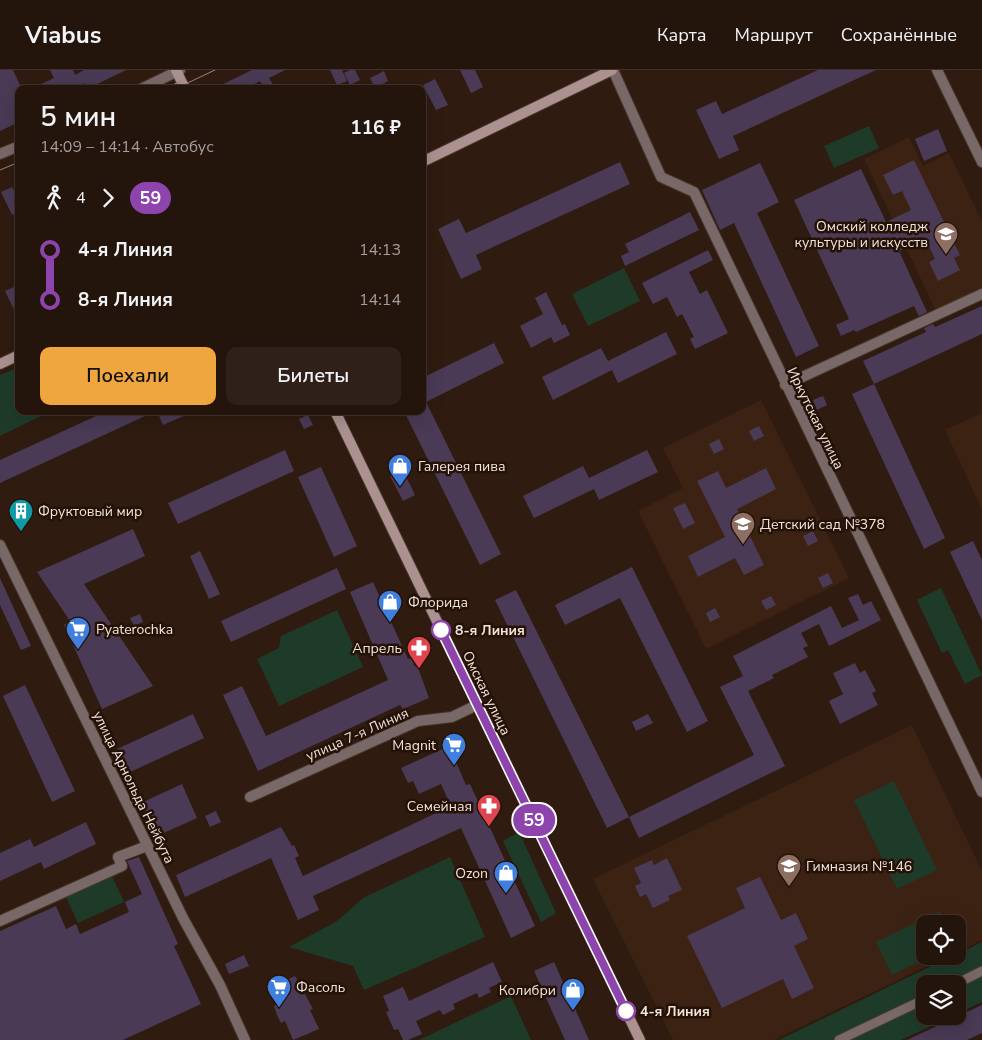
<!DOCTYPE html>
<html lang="ru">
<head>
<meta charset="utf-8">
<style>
  body { margin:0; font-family:"Nunito Sans",sans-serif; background:#2f211a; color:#f1f3f6; height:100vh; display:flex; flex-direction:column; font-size:19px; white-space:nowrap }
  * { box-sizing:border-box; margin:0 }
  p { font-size:16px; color:#a39e9d }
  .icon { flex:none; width:28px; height:28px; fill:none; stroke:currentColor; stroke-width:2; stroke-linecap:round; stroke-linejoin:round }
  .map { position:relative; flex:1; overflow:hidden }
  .side { position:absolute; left:15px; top:15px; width:411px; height:330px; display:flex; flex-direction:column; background:#23140c; border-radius:10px; box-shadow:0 5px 20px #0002,0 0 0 1px #40332d }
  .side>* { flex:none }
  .badge { padding:0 10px; border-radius:16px; font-size:18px; line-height:32px }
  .buttons { position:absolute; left:916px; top:845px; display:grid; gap:10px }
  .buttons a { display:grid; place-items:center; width:50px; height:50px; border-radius:10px; background:#23140c; box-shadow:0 5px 20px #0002,0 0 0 1px #40332d; font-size:25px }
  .map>.badge { position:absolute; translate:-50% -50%; box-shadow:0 0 0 2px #fff }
  .legs { display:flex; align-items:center; gap:8px; height:55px; padding:0 25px; font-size:16px }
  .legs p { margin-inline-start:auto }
  .headline { display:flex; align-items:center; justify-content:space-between; height:85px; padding:0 25px }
  h1 { font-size:28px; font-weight:600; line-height:38px }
  .primary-button { display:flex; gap:10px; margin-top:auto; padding:10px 25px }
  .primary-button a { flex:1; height:58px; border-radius:10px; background:#f0a63f; color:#111; font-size:20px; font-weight:600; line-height:58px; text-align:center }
  .primary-button a+a { background:#2f211a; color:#f1f3f6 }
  ul { padding:0 25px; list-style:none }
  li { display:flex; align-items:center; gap:18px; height:50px; font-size:19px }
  li i { display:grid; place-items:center; width:8px; height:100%; margin:0 6px; background:currentColor }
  li i::after { content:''; width:12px; height:12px; margin:-6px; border:4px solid; border-radius:50%; background:#23140c }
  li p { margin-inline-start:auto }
  li:first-child i { background:linear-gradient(#0000 50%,currentColor 0) }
  li:last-child i { background:linear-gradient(currentColor 50%,#0000 0) }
  header { display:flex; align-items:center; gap:30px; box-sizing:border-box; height:70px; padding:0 25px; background:#23140c; border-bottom:1px solid #40332d }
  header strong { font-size:24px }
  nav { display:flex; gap:28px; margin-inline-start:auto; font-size:18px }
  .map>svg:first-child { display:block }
  .built { fill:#3c2213 }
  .green { fill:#1e3b2a }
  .building { fill:#4a3a55 }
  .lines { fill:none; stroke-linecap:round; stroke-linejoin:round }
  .pedestrian-casing { stroke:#4a372c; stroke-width:11 }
  .minor-casing { stroke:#4a372c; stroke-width:12 }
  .secondary-casing { stroke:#4a372c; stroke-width:12 }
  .pedestrian { stroke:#796868; stroke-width:9 }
  .minor { stroke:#796868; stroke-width:10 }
  .secondary { stroke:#ac9191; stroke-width:10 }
  .tram { stroke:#98877e; stroke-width:1 }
  .line-1-casing { stroke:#fff; stroke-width:11 }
  .line-1 { stroke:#8e44ad; stroke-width:8 }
  .stop-1-dot { fill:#fff; stroke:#8e44ad; stroke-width:2.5 }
  .labels { text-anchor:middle; stroke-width:5; stroke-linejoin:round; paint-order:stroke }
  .poi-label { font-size:14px; fill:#f1e3db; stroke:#251207; text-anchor:start }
  .street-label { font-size:14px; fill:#f1e3db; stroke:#251207 }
  .stop-label { font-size:14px; font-weight:bold; fill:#f1e3db; stroke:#251207; text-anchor:start }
</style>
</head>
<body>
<header>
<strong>Viabus</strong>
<nav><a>Карта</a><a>Маршрут</a><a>Сохранённые</a></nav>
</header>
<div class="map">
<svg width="982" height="970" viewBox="0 0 982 970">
  <rect width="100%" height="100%" fill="#2f1b10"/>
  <path class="built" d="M909,67L923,96L949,83L982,151V219L936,241L864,89Z
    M761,330L849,508L706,579L638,441L683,418L663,378Z
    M982,343V440L945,360Z
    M912,655L982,801V870L958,882V854H925V886H948L774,970H673L593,809Z"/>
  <path class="green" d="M869,56L879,78L834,98L824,76Z
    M624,198L640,231L588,256L572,224Z
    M19,297V341H51L0,366V305Z
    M941,518L982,605L965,614L948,580L942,583L917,530Z
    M337,540L363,597L279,636L257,589L279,578L281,566Z
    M894,711L937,800L897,819L854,730Z
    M519,762L556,843L541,852L503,771Z
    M450,787L485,867L364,920L353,896L289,877L337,851L363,828Z
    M112,806L124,832L78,853L66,827Z
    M940,841L946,854H925V886H931L892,905L876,872Z
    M982,872V932L958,943V914H925V946H952L901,970H779L952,886H958V884Z
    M511,926L531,970H419Z"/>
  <path class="building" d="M0,0H13L22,19H19V52L0,61Z
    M50,0H73L75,5L84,0H126L87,19L84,13L71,19H31L54,8Z
    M252,0H285L269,8L273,15L265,19L260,11L245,19H213Z
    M330,0H342L347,11L337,15Z
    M350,0H355L360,10L350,15L344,3Z
    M460,0H475L483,17L471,23Z
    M818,0H876L733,66L739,80L719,89L696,40L716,31L722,44Z
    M384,1L388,11L375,18L370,8Z
    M435,9L448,35L436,40L423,15Z
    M938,59L947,81L924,91L915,69Z
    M914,90L960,185L954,188L960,200L938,211L929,192L935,189L925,168L899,181L927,242L919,246L914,236L856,262L854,260L841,266L836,255L849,249L794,130L861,99L886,152L911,140L902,121L893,125L883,105Z
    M620,92L630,114L476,185L482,199L461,209L438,159L459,149L466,163Z
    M760,93L779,132L757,143L819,276L796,287L734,153L720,160L702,120Z
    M12,117L19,131V142L12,145L1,122Z
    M690,142L699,160L625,196L621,186L629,182L625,174Z
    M708,180L713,190L689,202L700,224L707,220L728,263L695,279L690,269L694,267L682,244L677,247L667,227L653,234L642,213Z
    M14,217L16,221L19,220V250L5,221Z
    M546,222L562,255L565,254L570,265L554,273L551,267L531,278L520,256L543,244L535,228Z
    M982,236V264L874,314L863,291L926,262L924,258L933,254L935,257Z
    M666,262L677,284L618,313L612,300L553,330L542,307L601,278L608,291Z
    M494,273L504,293L426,332L501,484L480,495L404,341H422V308Z
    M874,314L945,468L924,479L852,324Z
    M823,326L827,335L817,340L813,330Z
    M107,341H156L0,413V390Z
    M157,341H195L163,355Z
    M308,345L313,355L304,359L299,349Z
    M759,356L764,366L754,371L749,361Z
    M719,369L724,379L714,384L709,374Z
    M285,380L294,401L178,454L168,433Z
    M647,380L658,402L599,430L594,419L534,448L523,426L583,396L589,408Z
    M321,397L357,476L334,487L298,407Z
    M766,398L776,419L737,439L764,495L744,505L735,488L698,507L688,486L725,467L697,411L718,401L726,418Z
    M403,400L415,425L403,431L390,406Z
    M685,433L695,453L683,459L673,438Z
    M133,459L145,486L84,514L153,616L102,639L64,555L70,551L37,502Z
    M813,461L818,471L808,476L803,466Z
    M973,471L982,490V550L950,482Z
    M200,481L220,524L209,529L190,486Z
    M632,497L708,651L687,662L620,528L565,555L555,535Z
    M337,498L346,519L231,572L221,551Z
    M828,503L833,513L823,518L818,508Z
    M0,508L31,576L21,580L0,535Z
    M373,512L408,589L411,588L415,597L417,595L429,628L403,639L400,635L258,701L223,625L242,616L266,666L388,610L350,522Z
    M516,520L629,747L607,758L495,530Z
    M858,524L863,535L871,531L881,550L829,576L819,554L801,563L808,576L803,578L808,587L772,605L774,608L748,621L785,696L639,768L629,747L754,685L720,617L743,606L733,586L831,536L842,558L859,550L848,528Z
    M771,526L776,535L766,540L761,531Z
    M715,538L720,547L710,552L706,543Z
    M140,544L143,552L134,556L130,548Z
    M855,593L860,603L865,600L876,621L872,623L878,635L840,654L829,631L843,624L833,603Z
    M25,615L75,721L52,732L3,626Z
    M193,644L204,668L128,703L117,679Z
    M648,644L653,653L636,661L632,652Z
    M449,676L466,715L470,714L535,856L511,868L461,758L313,826L319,840L298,850L271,788L185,827L176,805L281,757L292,776L294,775L299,786L295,788L303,806L451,736L441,714L419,724L413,711L408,713L401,698Z
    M182,714L197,748L157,766L141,733Z
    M216,741L221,752L210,757L205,746Z
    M86,752L96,774L44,799L41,792L0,811V783L30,769L34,777Z
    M139,787L178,874L174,876L201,934L123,970H0V861L56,836L66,859L76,854L80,864L129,842L125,832L142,824L127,791Z
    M667,788L682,820L668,826L670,830L653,838L646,824L640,827L635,816L641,813L634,798L652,790L654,795Z
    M760,807L781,850L796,843L808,869L794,876L814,918L792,929L783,909L722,938L687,866L745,838L736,818Z
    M244,885L249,896L229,904L225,894Z
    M493,892L502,912L489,918L491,922L479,928L477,923L453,934L455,939L443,945L440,940L416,951L422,964L408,970H403L398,959L394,960L386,942L389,941L383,926L403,917L409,931Z
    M554,892L589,970H565L534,901Z
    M295,906L313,939L310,940L319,959L293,970L285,951L281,953L277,945L274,936L277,934L270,918Z
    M982,935V963L967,970H907Z"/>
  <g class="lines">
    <defs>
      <path id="pedestrian" d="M956,914L982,901
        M839,970L925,929"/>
      <path id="minor" d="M613,0L661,107L694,122L982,722
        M937,0L982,92
        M141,19L180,0
        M0,84L19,76
        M785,315L982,224
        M0,475L184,850L220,915L245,970
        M250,727L418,651L452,647L477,635
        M0,851L122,796L118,787L147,776"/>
      <path id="secondary" d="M176,0L185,19
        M422,92L612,0
        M0,294L19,285
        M335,341L640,970"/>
    </defs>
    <use href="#pedestrian" class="pedestrian-casing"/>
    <use href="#minor" class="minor-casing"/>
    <use href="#secondary" class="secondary-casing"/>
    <use href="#pedestrian" class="pedestrian"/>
    <use href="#minor" class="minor"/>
    <use href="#secondary" class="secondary"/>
    <path class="tram" d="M164,19L181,11
      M175,19L215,0
      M0,100L19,92"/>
  </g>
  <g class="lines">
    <defs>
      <path id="line-1" d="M441,560L626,941"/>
    </defs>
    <use href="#line-1" class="line-1-casing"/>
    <use href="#line-1" class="line-1"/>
  </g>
  <defs>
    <symbol id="university-pin" viewBox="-11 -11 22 30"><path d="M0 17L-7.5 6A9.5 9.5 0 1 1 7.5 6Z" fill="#8d6e63" stroke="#251207"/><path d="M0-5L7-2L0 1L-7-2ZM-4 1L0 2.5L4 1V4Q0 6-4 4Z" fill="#fff"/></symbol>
    <symbol id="shop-pin" viewBox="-11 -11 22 30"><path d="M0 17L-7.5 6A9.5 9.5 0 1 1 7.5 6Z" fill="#3f7fe0" stroke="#251207"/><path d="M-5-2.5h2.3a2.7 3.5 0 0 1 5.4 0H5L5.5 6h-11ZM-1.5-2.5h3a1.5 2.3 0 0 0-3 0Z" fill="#fff"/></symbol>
    <symbol id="building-pin" viewBox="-11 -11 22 30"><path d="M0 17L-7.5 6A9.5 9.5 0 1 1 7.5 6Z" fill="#0f9aa8" stroke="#251207"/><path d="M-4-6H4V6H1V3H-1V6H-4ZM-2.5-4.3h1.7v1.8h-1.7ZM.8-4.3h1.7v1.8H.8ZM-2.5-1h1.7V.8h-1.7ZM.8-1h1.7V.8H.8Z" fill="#fff"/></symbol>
    <symbol id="school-pin" viewBox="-11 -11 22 30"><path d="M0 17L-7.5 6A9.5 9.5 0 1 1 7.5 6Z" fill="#8d6e63" stroke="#251207"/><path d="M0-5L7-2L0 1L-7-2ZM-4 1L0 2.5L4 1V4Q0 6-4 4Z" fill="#fff"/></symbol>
    <symbol id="supermarket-pin" viewBox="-11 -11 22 30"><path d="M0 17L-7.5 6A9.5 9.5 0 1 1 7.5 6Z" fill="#3f7fe0" stroke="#251207"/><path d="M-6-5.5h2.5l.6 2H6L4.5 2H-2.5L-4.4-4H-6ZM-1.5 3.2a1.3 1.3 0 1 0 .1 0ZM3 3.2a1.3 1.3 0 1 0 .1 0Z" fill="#fff"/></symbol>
    <symbol id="pharmacy-pin" viewBox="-11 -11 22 30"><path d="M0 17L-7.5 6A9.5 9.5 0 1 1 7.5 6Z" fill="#e0444e" stroke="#251207"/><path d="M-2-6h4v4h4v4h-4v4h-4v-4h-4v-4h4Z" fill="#fff"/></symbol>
  </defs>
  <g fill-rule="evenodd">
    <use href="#university-pin" x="932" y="150" width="28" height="38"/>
    <use href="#shop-pin" x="386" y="382" width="28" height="38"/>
    <use href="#building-pin" x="7" y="427" width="28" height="38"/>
    <use href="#school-pin" x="729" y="440" width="28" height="38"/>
    <use href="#shop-pin" x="376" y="518" width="28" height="38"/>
    <use href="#supermarket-pin" x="64" y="545" width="28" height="38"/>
    <use href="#pharmacy-pin" x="405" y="564" width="28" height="38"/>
    <use href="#supermarket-pin" x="440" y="661" width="28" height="38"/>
    <use href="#pharmacy-pin" x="475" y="722" width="28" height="38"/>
    <use href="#school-pin" x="775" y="782" width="28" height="38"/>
    <use href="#shop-pin" x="492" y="789" width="28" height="38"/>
    <use href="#supermarket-pin" x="265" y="903" width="28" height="38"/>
    <use href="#shop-pin" x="559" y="906" width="28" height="38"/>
  </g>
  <g class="stop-1-dot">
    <circle cx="441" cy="560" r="9"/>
    <circle cx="626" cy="941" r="9"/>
  </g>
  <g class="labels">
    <g class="poi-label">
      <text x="928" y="161" text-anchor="end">Омский колледж<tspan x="928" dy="16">культуры и искусств</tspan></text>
      <text x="418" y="401">Галерея пива</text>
      <text x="38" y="446">Фруктовый мир</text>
      <text x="760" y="459">Детский сад №378</text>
      <text x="408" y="537">Флорида</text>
      <text x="96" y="564">Pyaterochka</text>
      <text x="402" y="583" text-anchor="end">Апрель</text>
      <text x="436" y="680" text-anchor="end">Magnit</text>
      <text x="472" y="741" text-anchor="end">Семейная</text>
      <text x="806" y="801">Гимназия №146</text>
      <text x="488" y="808" text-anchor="end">Ozon</text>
      <text x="296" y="922">Фасоль</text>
      <text x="556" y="925" text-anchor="end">Колибри</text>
    </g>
    <g class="street-label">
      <text transform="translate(816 348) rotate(64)" y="5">Иркутская улица</text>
      <text transform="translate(487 623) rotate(64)" y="5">Омская улица</text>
      <text transform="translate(357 664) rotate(-24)" y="5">улица 7-я Линия</text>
      <text transform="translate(134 717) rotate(64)" y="5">улица Арнольда Нейбута</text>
    </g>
    <g class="stop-label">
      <text x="455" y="565">8-я Линия</text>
      <text x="640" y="946">4-я Линия</text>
    </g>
  </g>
</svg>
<div class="buttons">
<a><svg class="icon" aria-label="locate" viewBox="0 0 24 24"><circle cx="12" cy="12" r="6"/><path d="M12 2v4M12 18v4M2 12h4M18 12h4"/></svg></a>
<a><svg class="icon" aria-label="layers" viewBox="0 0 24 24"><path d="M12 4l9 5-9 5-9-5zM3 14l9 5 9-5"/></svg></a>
</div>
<b class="badge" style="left:534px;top:750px;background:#8e44ad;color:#fff">59</b>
<section class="side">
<div class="headline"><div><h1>5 мин</h1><p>14:09 – 14:14 · Автобус</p></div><b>116 ₽</b></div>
<div class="legs"><svg class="icon" aria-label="walk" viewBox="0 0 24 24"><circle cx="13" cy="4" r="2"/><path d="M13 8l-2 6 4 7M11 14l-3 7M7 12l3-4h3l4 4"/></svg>4<svg class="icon" aria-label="forward" viewBox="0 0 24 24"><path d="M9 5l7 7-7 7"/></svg><b class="badge" style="background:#8e44ad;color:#fff">59</b></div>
<ul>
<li><i style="color:#8e44ad"></i><b>4-я Линия</b><p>14:13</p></li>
<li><i style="color:#8e44ad"></i><b>8-я Линия</b><p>14:14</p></li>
</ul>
<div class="primary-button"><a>Поехали</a><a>Билеты</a></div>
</section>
</div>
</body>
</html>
